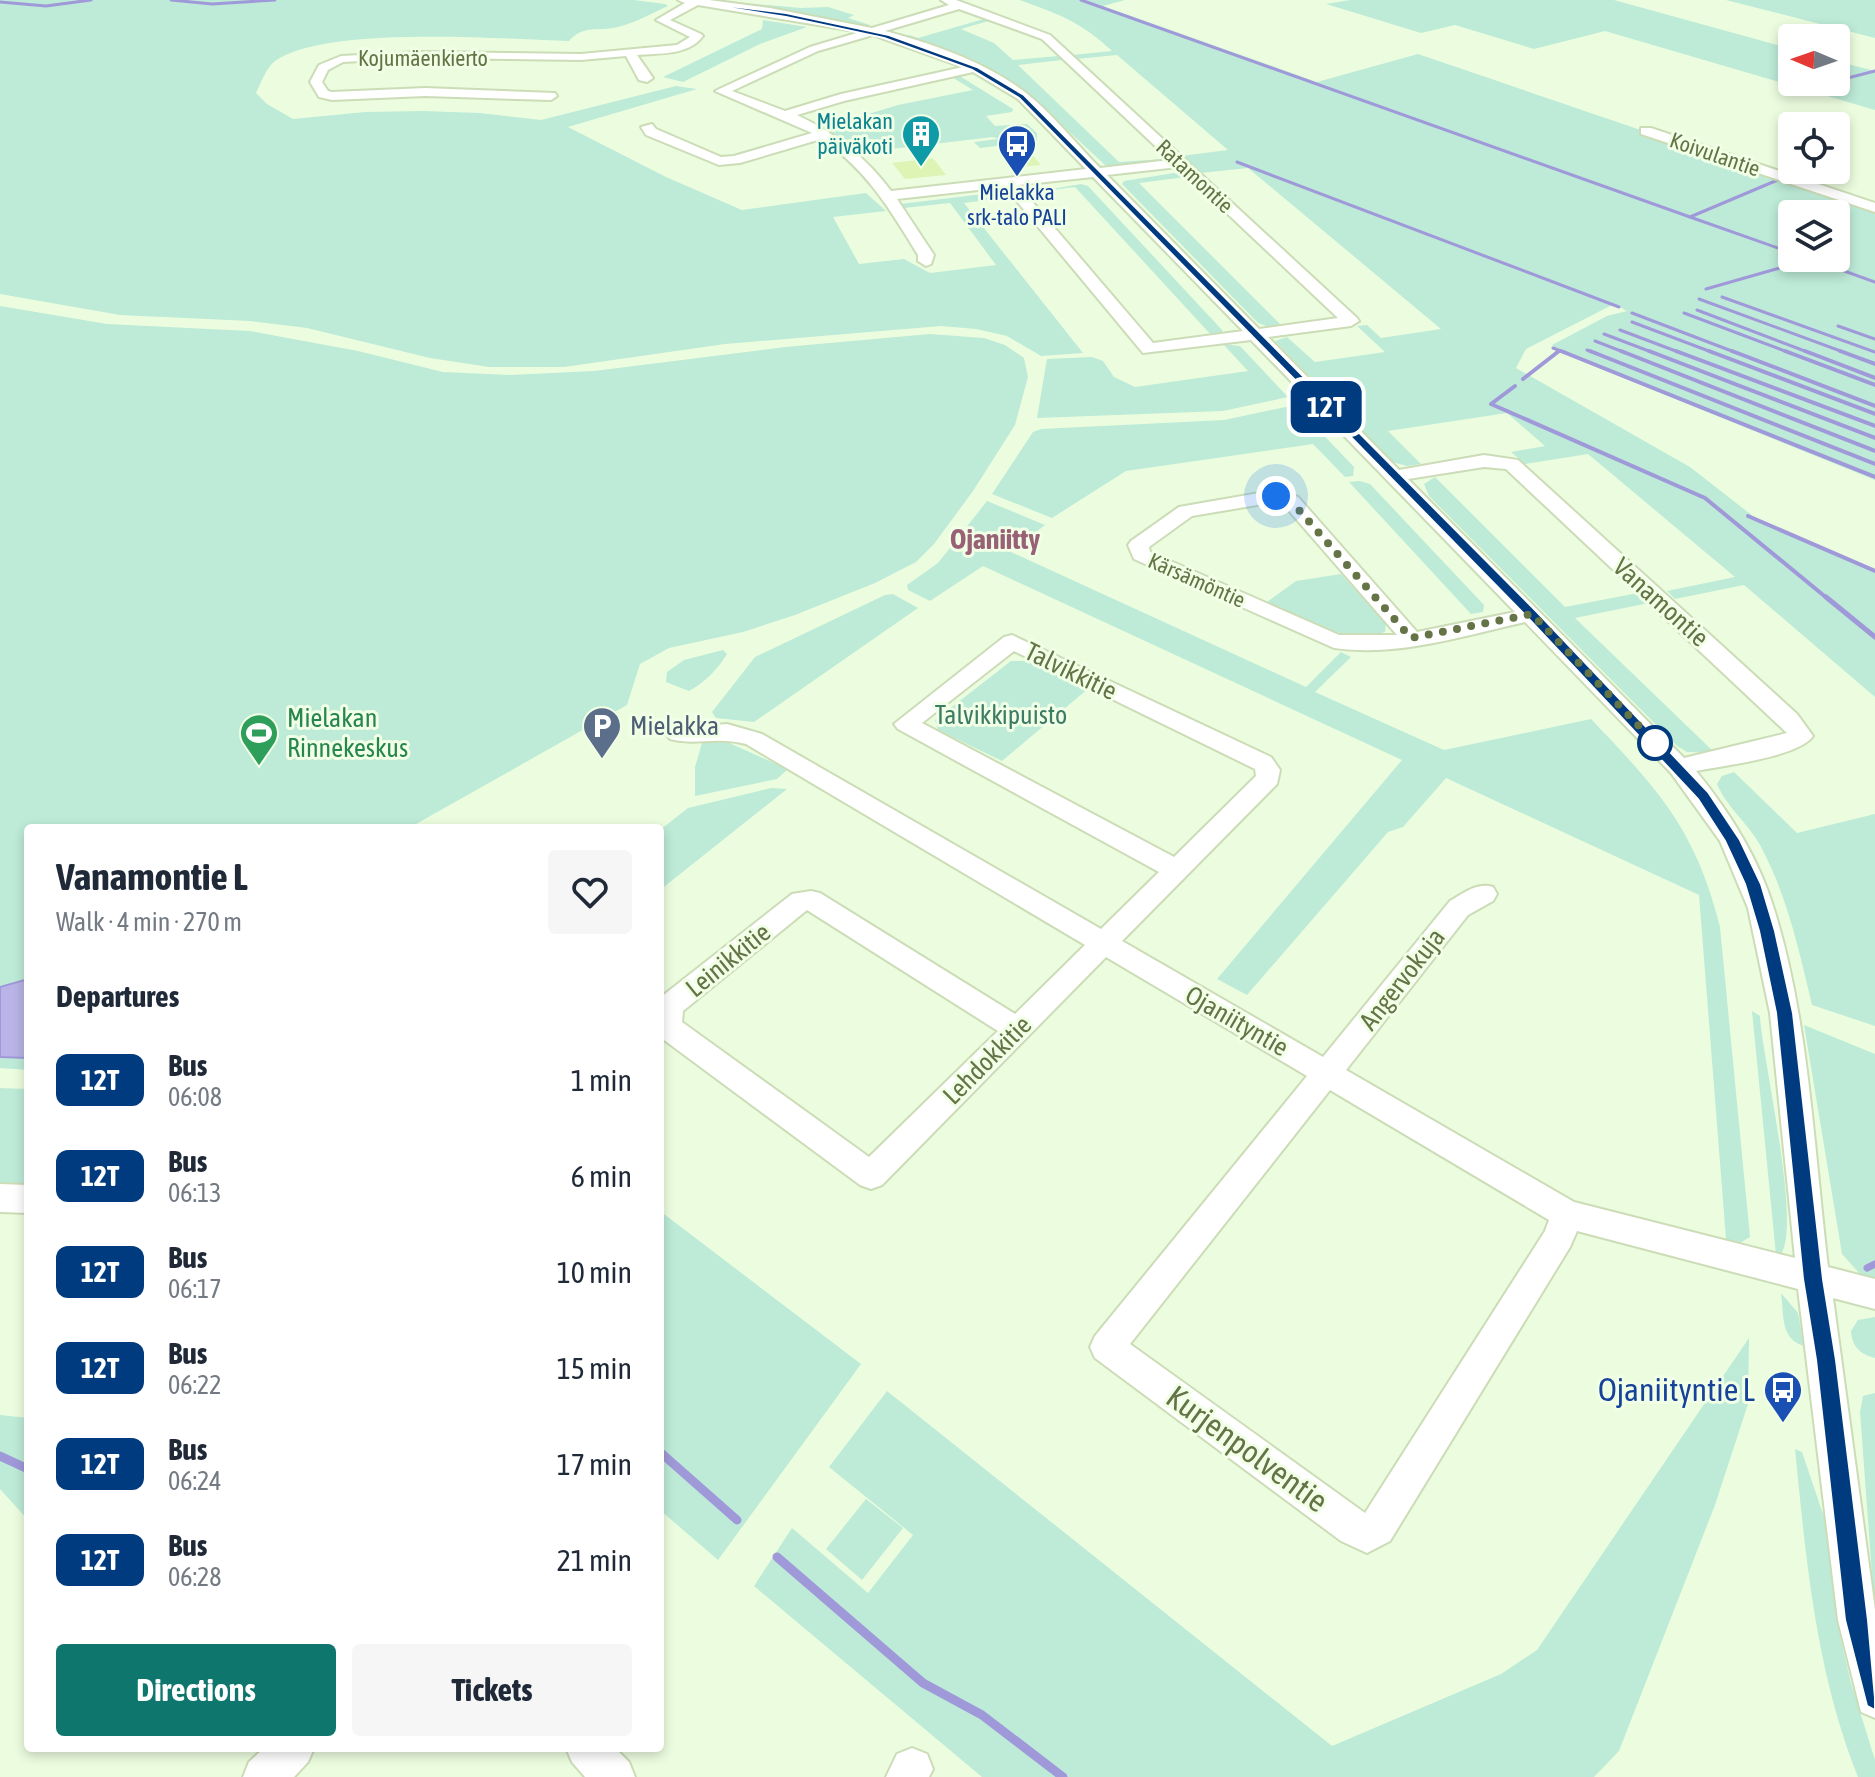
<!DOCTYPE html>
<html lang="en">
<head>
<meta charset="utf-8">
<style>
  body { margin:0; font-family:"Asap Condensed",sans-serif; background:#f6f6f7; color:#1f2937; height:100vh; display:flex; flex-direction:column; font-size:30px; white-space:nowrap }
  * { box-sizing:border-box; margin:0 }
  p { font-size:26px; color:#747a83 }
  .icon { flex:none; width:44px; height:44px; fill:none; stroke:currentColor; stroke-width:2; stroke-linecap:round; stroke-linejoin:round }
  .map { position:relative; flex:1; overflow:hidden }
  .drawer { position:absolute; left:24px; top:824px; width:640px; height:928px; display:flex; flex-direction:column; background:#fff; border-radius:8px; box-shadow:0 4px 12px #0003 }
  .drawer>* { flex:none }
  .badge { padding:0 16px; border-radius:12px; font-size:28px; line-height:52px }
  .needle { width:52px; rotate:272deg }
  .tools { position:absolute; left:1778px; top:24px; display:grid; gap:16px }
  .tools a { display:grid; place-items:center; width:72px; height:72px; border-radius:8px; background:#fff; box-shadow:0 4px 12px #0003; font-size:40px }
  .you { position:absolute; width:40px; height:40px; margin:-20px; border:6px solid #fff; border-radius:50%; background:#1a73e8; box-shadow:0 0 0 12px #1a73e833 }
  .map>.badge { position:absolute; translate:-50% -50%; box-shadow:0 0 0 4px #fff }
  h2 { padding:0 32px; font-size:30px; line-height:72px }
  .round { display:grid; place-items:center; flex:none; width:84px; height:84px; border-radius:8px; background:#f6f6f7 }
  .overview { display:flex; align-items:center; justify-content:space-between; height:136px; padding:0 32px }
  h1 { font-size:38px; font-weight:700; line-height:60px }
  .primary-button { display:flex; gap:16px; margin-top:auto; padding:16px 32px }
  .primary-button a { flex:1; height:92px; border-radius:8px; background:#0f766e; color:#fff; font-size:32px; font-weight:700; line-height:92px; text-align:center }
  .primary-button a+a { background:#f6f6f7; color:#1f2937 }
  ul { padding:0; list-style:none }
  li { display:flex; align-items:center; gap:24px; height:96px; padding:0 32px }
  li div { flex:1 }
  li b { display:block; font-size:30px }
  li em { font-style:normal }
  li .badge { min-width:88px; font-weight:700; text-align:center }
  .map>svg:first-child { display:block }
  .green { fill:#bdebd7; fill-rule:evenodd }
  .water { fill:#b9b3e7; stroke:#a099d9; stroke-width:2 }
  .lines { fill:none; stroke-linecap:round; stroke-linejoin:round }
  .stream-far4 { stroke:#a099d9; stroke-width:3 }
  .stream-far3 { stroke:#a099d9; stroke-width:4 }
  .stream-far2 { stroke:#a099d9; stroke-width:5 }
  .stream-far1 { stroke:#a099d9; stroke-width:7 }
  .stream { stroke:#a099d9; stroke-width:9 }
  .building { fill:#ddf4b5 }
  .minor-casing { stroke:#cbdcb6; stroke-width:4 }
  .minor { fill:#fff; fill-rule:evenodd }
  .line { fill:#003b80; stroke:#fff; stroke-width:2 }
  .walk { stroke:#657446; stroke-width:8; stroke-dasharray:0 14.4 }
  .stop-dot { fill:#fff; stroke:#003b80; stroke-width:4 }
  .labels { text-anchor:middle; stroke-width:6; stroke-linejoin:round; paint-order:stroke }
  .far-street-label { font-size:22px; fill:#657446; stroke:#f1ffe6 }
  .far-culture-label { font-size:22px; fill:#0d838f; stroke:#f1ffe6; text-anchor:end }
  .far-transit-label { font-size:22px; fill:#164399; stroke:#f1ffe6 }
  .street-label { font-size:26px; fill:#657446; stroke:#f1ffe6 }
  .park-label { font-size:26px; fill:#3d7b66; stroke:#f1ffe6 }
  .leisure-label { font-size:26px; fill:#27864d; stroke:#f1ffe6; text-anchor:start }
  .service-label { font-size:26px; fill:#4e5e75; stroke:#f1ffe6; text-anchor:start }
  .far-district-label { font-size:28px; font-weight:bold; fill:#986175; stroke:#f1ffe6 }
  .near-transit-label { font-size:32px; fill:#164399; stroke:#f1ffe6; text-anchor:end }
  .near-street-label { font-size:32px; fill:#657446; stroke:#f1ffe6 }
</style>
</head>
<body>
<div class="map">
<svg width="1875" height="1777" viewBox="0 0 1875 1777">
  <rect width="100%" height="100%" fill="#ecfddf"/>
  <path class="green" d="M0,0H634L665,4L668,6C652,13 635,23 618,27C599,32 584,24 569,41C503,39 326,25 275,61C266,68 261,83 256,93L267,104L293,119L365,112L423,111L480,113L541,120L676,86L697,89L568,127L666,177L742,210L866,193L886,211L833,217L859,264L904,259L930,273L996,265L950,203L904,208L900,204L1008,191L1011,197L964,203L1083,353L1041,356L1007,336L976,329L941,326L725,344L564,367H489L430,358L307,328L250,321L120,315L0,294Z
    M712,0L801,8L828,7L854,15L848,18L870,25L858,26Z
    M1020,0H1125L1103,6L1317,82L1418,54L1875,210V480L1559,352L1552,345L1607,316L1627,311L1614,304L1526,349L1516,368L1690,467L1758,520L1875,572V697L1744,585L1675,599L1667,591L1735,577L1588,454L1525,464L1511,452L1545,446L1507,413L1388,431L1421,464L1407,466L1392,462L1275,341L1287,337L1315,362L1385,352L1357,326L1367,325L1381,338L1441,329L1248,168L1201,173L1181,156L1228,150L1117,55L1076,59L1072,55L1112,51C1080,21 1060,15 1020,0ZM1792,214H1836V258H1792Z
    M1350,0H1614L1792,49V82H1836V61L1875,71V110L1605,31L1534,49L1455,25L1421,33L1326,4Z
    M1726,0H1875V38Z
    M987,18L992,20L961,29L994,43L1013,60L1058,56L1062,60L1018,65L1119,162L1163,159L1122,166L1105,165L1022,88L986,68L906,38L909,35L918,38Z
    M763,20L807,27L760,44L683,82L663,77L762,29Z
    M958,75L1013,109L1012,112L986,116L995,126L1027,124L1037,133V141L980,148L974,142L998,139L993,137L857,153L822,128L898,105L973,90L950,76Z
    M1174,173L1186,177L1139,183L1283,327L1272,328L1258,323L1122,184L1124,181Z
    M1081,184L1088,186L1223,331L1212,336L1075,187L1028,193Z
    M0,306L107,324L250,331L358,351L443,372L510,375L594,371L785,347L930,334L984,338L1005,345L1024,358L1028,377L1015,425L973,491L934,544L916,562L875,583L795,615L743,632L669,648L640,664L627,705L409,828H28V1070L0,1068Z
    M1223,344L1240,346L1288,397L1223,411L1037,418L1047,359L1092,357L1103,361L1114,377L1135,387L1248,371Z
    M1295,405L1354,467L1353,476L1345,477L1313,444L1126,471L1052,518L992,494L1033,432L1041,429L1224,420Z
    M1435,477L1565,607L1638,593L1649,603L1575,618L1715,753L1687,752L1677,746L1429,496L1424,484Z
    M1360,481L1370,484L1484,605L1483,612L1471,614L1349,482Z
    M987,501L1045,525L1011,552L1306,687L1341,652L1351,657L1315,692L1444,750L1591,719C1658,789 1696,830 1720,927L1750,1237L1740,1243L1726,1239L1699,895L1446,778L1403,827L1388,832L1247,995L1217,979L1402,760L983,566L930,601L908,590L907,585L938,563Z
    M1341,574L1386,624L1385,632C1345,646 1303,618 1267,602L1296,581Z
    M893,594L918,608L754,722L716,718L712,712L755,657L885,595Z
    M723,650L727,654C718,669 704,683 689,691L666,682L667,672L684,660Z
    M1011,661H1029L1089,688L1002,761L938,730L935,720Z
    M727,742L788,769L777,779L695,796V767L702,743Z
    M1734,772L1797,833L1875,814V1026L1812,1005C1799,950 1787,895 1760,845C1748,823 1727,808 1717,784L1722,776Z
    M771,788L787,789L660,890V830L688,808Z
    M1752,1011L1760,1016C1762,1057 1803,1230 1780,1255H1776Z
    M1804,1025L1875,1054V1280L1860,1274L1842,1254Z
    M0,1088L28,1089V1184L0,1182Z
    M660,1211L861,1364L718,1560L660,1510Z
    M1781,1293L1798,1313L1804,1346C1780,1339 1784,1315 1781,1293Z
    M1875,1317V1358C1860,1354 1852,1347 1851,1331L1858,1320Z
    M1749,1338L1748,1404L1715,1505L1619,1751L1594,1777H982L754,1586L792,1528L868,1593L913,1535L829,1467L887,1391L1332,1746L1501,1674L1537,1650Z
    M1875,1393V1615L1860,1412L1863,1396Z
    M0,1415L28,1418V1520L0,1489Z
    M1795,1449L1802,1452L1824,1517L1840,1636L1851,1683L1875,1760V1777H1858C1816,1672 1806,1560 1795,1449Z
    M866,1499L903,1528L862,1580L826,1549Z"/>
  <path class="water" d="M28,979V1058L0,1057V987Z"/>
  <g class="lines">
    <path class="stream-far4" d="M171,0L212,4L275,0
      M1081,0L1690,217
      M0,2L46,6L91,0
      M1836,81L1875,71
      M1802,88L1828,82
      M1237,162L1619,307
      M1780,179L1690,217L1792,253
      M1706,289L1811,259L1875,282
      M1722,297L1875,352
      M1699,299L1846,353
      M1697,310L1810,353
      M1632,313L1737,353
      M1684,313L1790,353
      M1632,322L1714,353
      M1838,326L1875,339
      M1620,330L1681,353
      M1604,334L1654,353
      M1595,341L1626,353
      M1553,348L1566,353
      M1587,350L1595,353
      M1556,353L1559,351"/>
    <path class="stream-far3" d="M1561,351L1875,477
      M1590,351L1875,464
      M1621,351L1875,451
      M1649,351L1875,438
      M1676,351L1875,426
      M1709,351L1875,414
      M1732,351L1875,406
      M1785,351L1875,385
      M1805,351L1875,378
      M1840,351L1875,364
      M1523,379L1559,351
      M1515,386L1491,404L1705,498L1828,599
      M1748,516L1875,571"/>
    <path class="stream-far2" d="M1826,597L1875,637"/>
    <path class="stream-far1" d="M1867,1268L1875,1264"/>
    <path class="stream" d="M660,1452L737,1520
      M0,1456L28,1469
      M777,1557L923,1683L982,1715L1063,1777"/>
  </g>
  <path class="building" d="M1026,147L1041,165L1019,167L1003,150Z
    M933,158L946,175L905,179L892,163Z"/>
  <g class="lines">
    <defs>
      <path id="minor" d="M678,0H709L770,8L872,28L949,5L941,0H956L1050,35L1357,318L1359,321L1351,326L1268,337L1399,470L1484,455L1518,460L1797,714L1813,736C1799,757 1721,766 1696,771C1729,811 1759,859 1774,909C1809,1020 1814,1151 1828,1267L1875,1279V1309L1833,1298L1875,1610V1718L1861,1712L1838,1620L1798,1289L1577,1231L1570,1247L1390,1541L1367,1553L1341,1541L1095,1358L1090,1347L1095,1336L1307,1076L1106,957L882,1185L871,1189L860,1185L660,1037L661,997L792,894L811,891L820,893L1015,1014L1085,945L746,744C716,736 695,746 670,739L666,734L670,729L727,724L762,734L1101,929L1159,872L898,729L894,724L1004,637L1012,635L1271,757L1280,770L1277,784L1122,941L1323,1057L1450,901C1464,893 1477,882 1493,887L1497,894L1493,901L1468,915L1346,1070L1574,1202L1795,1258L1770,1013L1748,908L1720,841L1671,773L1525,622C1463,636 1398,657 1334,648L1134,559L1128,545L1131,541L1179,507L1276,490L1298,497L1417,632L1515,612L1251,340L1143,353L1005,187L897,199L934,255L931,264L926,266L918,261V255C891,211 866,168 821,139L740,163L719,165L646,135L641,127L652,124L656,129L721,157L734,156L812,133L715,91L810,47L860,32L698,5L670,20L701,34L703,36C688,56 659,53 637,55L653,78L647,82L639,80L626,56L581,60L419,58L343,62L328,70L322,82L328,91L332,92L425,88L555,93L557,96L551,100L425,96L332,100L319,97L310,82L319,65L341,56L419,52L581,54L677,45L690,37L656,20L685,3ZM959,9L1042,39L1170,160L1100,168C1076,144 1053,114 1026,93C986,62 933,44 885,31ZM873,35L963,67L841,94L785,111L732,91L818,51ZM973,72L1018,99L1086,169L891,191C866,157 835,133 797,115L844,101ZM1178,167L1338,318L1259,329L1107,175ZM1093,177L1243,331L1153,343L1018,185ZM1484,467L1506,469L1787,733L1684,758L1408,479ZM1275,502L1284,505L1397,635H1339L1150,552L1149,547L1192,516ZM1014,651L1255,769L1256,776L1174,857L922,723ZM807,910L998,1031L869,1157L682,1022L683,1011ZM1330,1090L1549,1220L1545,1231L1365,1513L1130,1344Z
        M1641,128H1651L1875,203V212L1641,134Z
        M0,1184L28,1185V1213L0,1212Z
        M264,1748H314L308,1762L294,1777H243L249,1762Z
        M566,1748H615L629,1762L635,1777H585L572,1762Z
        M912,1748L927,1754L933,1769L929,1777H886L897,1754Z"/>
    </defs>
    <use href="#minor" class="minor-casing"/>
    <use href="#minor" class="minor"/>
  </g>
  <path class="line" d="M680,0L786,13L889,35L977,67L1024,95L1537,612L1708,792L1740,840L1761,884L1775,931L1793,1013L1823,1279L1836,1360L1868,1620L1875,1698V1710L1867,1706L1845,1620L1816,1360L1803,1279L1776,1013L1759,931L1745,884L1725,841L1698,799L1527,617L1019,98L972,70L884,38L786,17Z"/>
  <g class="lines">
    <path class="walk" d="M1276,496L1291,501L1411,638L1532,614L1659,747L1655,743"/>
  </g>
  <defs>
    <symbol id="building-pin" viewBox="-11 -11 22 30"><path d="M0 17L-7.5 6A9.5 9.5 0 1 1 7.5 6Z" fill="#0f9aa8" stroke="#f1ffe6"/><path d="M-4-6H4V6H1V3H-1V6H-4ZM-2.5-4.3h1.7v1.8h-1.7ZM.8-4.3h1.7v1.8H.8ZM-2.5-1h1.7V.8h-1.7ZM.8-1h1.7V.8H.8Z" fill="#fff"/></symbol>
    <symbol id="bus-pin" viewBox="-11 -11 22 30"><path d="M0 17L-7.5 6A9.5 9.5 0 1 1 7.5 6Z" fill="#1a4fb4" stroke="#f1ffe6"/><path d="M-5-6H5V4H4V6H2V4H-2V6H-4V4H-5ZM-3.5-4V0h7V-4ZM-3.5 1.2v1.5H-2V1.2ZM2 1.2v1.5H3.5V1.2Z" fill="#fff"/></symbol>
    <symbol id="parking-pin" viewBox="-11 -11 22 30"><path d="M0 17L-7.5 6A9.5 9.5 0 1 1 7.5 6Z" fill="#5c6f8a" stroke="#f1ffe6"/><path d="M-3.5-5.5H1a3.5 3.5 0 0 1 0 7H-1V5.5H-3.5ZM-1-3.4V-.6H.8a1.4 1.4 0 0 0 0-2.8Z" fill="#fff"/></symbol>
    <symbol id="stadium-pin" viewBox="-11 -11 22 30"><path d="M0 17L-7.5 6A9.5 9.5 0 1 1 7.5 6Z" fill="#2e9e5b" stroke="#f1ffe6"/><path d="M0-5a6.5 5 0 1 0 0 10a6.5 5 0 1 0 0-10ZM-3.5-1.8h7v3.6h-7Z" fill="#fff"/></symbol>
  </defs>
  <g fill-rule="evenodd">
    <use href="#building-pin" x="899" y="112" width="44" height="60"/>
    <use href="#bus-pin" x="995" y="122" width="44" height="60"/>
    <use href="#parking-pin" x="580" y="704" width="44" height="60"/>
    <use href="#stadium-pin" x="237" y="711" width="44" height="60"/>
    <use href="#bus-pin" x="1761" y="1368" width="44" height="60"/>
  </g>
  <circle class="stop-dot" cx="1655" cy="743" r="16"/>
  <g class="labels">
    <g class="far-street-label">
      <text x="423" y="66">Kojumäenkierto</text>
      <text transform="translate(1715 154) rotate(19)" y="8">Koivulantie</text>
      <text transform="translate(1195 176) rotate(43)" y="8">Ratamontie</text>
      <text transform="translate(1197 580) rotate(24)" y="8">Kärsämöntie</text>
    </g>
    <g class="far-culture-label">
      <text x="893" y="129">Mielakan<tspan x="893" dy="25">päiväkoti</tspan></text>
    </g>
    <g class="far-transit-label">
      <text x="1017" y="200">Mielakka<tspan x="1017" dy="25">srk-talo PALI</tspan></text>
    </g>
    <g class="street-label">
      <text transform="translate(1661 602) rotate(42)" y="9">Vanamontie</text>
      <text transform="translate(1071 671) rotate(26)" y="9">Talvikkitie</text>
      <text transform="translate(728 960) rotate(-39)" y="9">Leinikkitie</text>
      <text transform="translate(1402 979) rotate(-52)" y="9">Angervokuja</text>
      <text transform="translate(1237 1021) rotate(30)" y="9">Ojaniityntie</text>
      <text transform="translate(987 1060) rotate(-45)" y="9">Lehdokkitie</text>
    </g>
    <g class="park-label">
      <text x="1001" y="724">Talvikkipuisto</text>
    </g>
    <g class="leisure-label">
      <text x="287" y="727">Mielakan<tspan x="287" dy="30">Rinnekeskus</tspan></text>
    </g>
    <g class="service-label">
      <text x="630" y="735">Mielakka</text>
    </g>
    <g class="far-district-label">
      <text x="995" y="549">Ojaniitty</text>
    </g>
    <g class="near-transit-label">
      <text x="1755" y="1401">Ojaniityntie L</text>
    </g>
    <g class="near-street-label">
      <text transform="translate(1247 1449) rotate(36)" y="11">Kurjenpolventie</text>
    </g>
  </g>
</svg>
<div class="tools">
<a><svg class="needle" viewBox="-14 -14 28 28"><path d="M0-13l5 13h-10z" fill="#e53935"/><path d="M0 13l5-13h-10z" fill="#747a83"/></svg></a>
<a><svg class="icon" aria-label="locate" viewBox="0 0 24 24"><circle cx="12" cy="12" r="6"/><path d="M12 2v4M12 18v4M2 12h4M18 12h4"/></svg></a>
<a><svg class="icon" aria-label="layers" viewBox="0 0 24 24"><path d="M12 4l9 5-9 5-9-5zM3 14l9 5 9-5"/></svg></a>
</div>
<div class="you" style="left:1276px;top:496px"></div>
<b class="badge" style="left:1326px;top:407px;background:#003b80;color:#fff">12T</b>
<section class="drawer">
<div class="overview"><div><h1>Vanamontie L</h1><p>Walk · 4 min · 270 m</p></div><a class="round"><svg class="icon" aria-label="heart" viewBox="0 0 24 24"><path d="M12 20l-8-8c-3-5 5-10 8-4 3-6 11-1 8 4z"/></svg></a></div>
<h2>Departures</h2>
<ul>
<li><span class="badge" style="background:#003b80;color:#fff">12T</span><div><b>Bus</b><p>06:08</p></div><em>1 min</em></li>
<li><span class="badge" style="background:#003b80;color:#fff">12T</span><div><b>Bus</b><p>06:13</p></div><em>6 min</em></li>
<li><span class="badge" style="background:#003b80;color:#fff">12T</span><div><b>Bus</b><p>06:17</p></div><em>10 min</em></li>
<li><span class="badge" style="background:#003b80;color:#fff">12T</span><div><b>Bus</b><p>06:22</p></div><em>15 min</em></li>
<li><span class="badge" style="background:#003b80;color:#fff">12T</span><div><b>Bus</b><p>06:24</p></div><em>17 min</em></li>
<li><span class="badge" style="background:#003b80;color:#fff">12T</span><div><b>Bus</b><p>06:28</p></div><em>21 min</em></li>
</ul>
<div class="primary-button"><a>Directions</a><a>Tickets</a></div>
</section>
</div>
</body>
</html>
